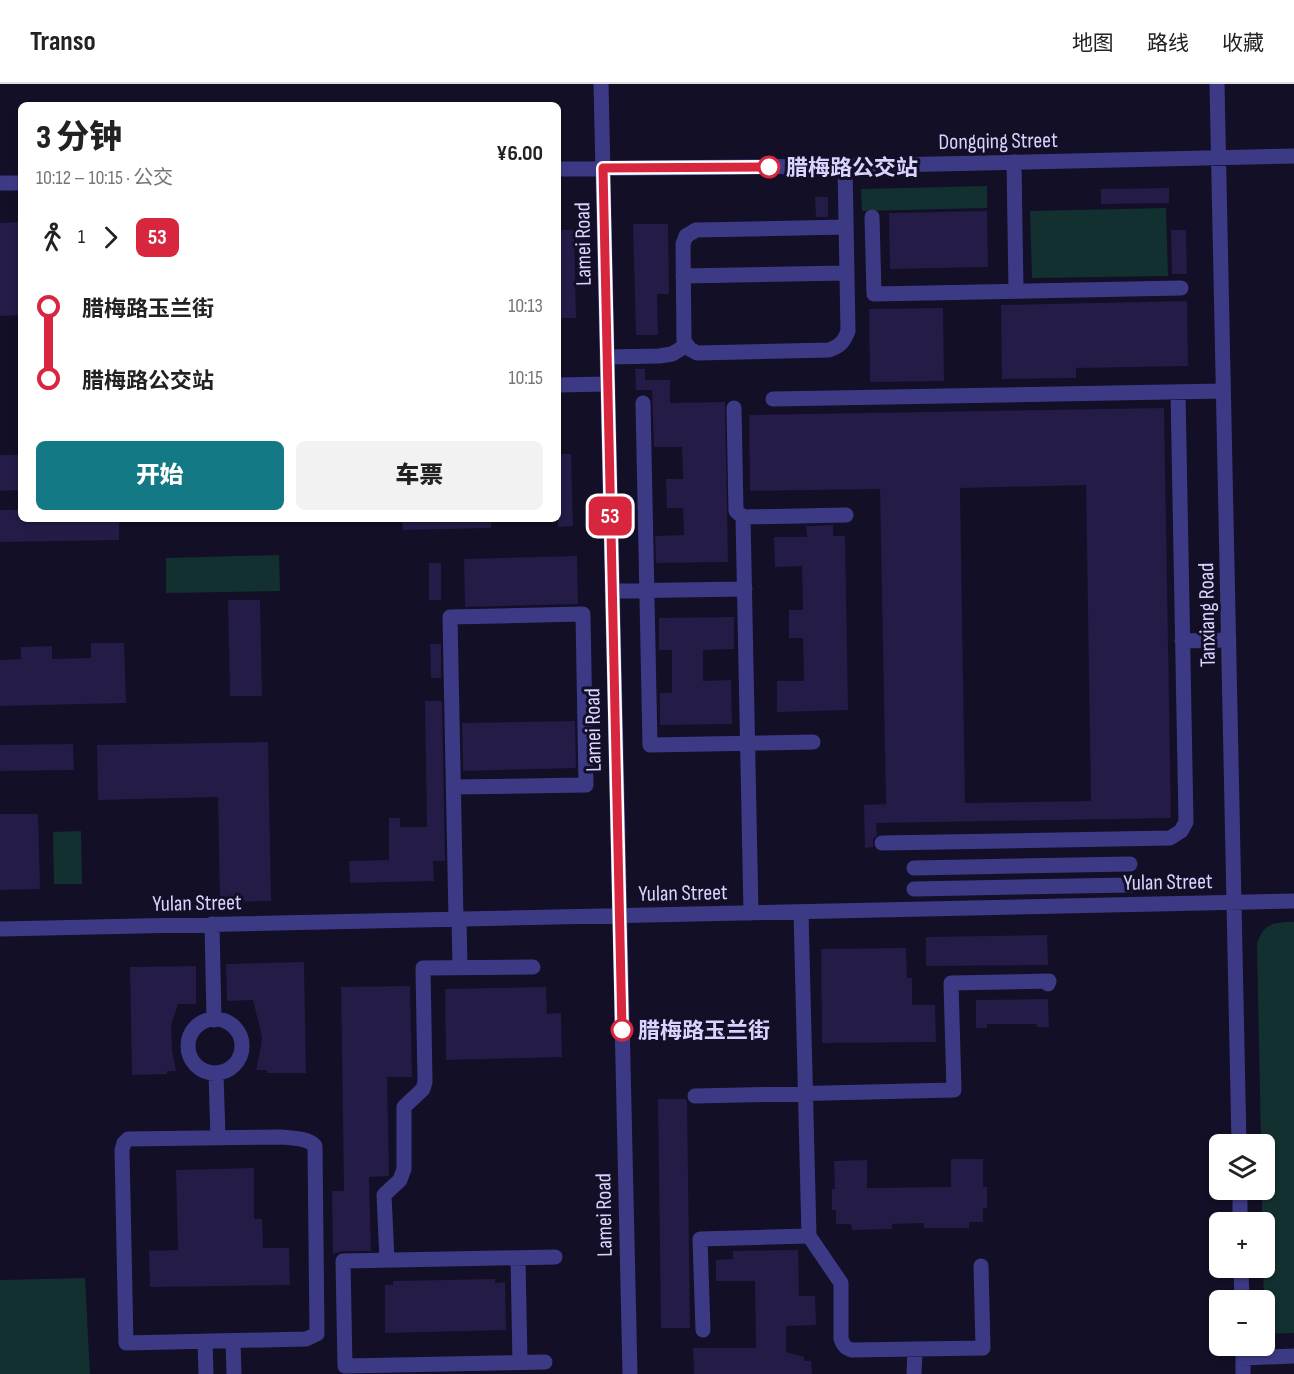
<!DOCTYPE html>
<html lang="zh">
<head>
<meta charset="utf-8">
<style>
  body { margin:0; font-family:"Sofia Sans Condensed","Noto Sans SC",sans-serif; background:#f2f2f2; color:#222; height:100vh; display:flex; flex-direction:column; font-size:22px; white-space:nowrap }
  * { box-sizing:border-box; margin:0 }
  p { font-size:20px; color:#767676 }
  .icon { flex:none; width:33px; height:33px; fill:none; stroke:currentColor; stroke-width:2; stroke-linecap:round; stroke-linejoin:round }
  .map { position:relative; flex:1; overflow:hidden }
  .panel { position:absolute; left:18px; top:18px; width:543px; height:420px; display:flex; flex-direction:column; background:#fff; border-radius:9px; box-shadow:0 2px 4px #0004 }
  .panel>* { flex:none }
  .badge { padding:0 12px; border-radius:9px; font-size:21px; line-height:39px }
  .controls { position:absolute; left:1209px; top:1050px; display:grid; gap:12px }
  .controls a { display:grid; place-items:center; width:66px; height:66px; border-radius:9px; background:#fff; box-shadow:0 2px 4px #0004; font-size:30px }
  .map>.badge { position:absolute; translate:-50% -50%; box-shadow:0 0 0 3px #fff }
  .legs { display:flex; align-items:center; gap:9px; height:66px; padding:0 18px; font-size:20px }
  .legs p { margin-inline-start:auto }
  .overview { display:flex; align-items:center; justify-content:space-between; height:102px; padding:0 18px }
  h1 { font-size:33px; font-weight:800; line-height:45px }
  .cta { display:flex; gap:12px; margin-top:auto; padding:12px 18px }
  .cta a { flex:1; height:69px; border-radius:9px; background:#137a85; color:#fff; font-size:24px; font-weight:800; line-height:69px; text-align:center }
  .cta a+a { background:#f2f2f2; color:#222 }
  ul { padding:0 18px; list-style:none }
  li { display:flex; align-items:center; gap:21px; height:72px; font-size:22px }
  li i { display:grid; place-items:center; width:9px; height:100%; margin:0 8px; background:currentColor }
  li i::after { content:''; width:15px; height:15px; margin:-8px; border:4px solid; border-radius:50%; background:#fff }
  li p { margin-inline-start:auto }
  li:first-child i { background:linear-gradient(#0000 50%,currentColor 0) }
  li:last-child i { background:linear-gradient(currentColor 50%,#0000 0) }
  header { display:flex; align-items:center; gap:36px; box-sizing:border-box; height:84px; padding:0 30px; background:#fff; border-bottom:2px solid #e0e0e0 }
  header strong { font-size:28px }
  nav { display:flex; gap:33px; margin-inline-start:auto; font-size:21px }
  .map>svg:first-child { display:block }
  .green { fill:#12302f }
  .building { fill:#241b47; fill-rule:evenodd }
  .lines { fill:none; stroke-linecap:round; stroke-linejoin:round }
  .minor { stroke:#3d3a85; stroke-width:15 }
  .line-1-casing { stroke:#fff; stroke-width:14 }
  .line-1 { stroke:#d7263d; stroke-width:9 }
  .stop-1-dot { fill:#fff; stroke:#d7263d; stroke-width:3 }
  .labels { text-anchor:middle; stroke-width:6; stroke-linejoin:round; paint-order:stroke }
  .street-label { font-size:22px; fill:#d9d4ff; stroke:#130f26 }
  .stop-label { font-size:22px; font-weight:bold; fill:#d9d4ff; stroke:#130f26; text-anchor:start }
</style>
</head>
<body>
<header>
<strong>Transo</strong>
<nav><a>地图</a><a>路线</a><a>收藏</a></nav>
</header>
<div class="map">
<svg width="1294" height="1290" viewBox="0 0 1294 1290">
  <rect width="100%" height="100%" fill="#130f26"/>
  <path class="green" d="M987,102V124L862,127L861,105Z
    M1166,124L1168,192L1032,194L1030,127Z
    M279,471L280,507L166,509V474Z
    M81,747L82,800H54L53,748Z
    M1294,838V1249L1265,1250L1263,1184H1264V1138H1262V1106H1264V1060H1261L1257,860C1263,839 1274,838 1294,838Z
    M85,1194L90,1290H0V1196Z"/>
  <path class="building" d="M1169,104V119L1101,120V105Z
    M815,113H828V133H816Z
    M987,127L988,183L890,185L889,129Z
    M21,138V231L0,232V139Z
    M633,140H668L669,210H657L658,251H636Z
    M558,146H574L576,234H558Z
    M1171,146H1186L1187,190H1172Z
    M1187,217L1188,282L1076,284V294L1002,295L1001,221Z
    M943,224L944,297L870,298L869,225Z
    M635,285H645V296H670V319L725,318L728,478L656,479L655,452L684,451L683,424H667L666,395H683L682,363H654L652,306H636Z
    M1164,324L1171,734L876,739L877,751L873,755V763L865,764L864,721L886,720L880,405L750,407L749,331ZM1086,401L1091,717L965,719L960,404Z
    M558,370H571L573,442L558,443Z
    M0,371H21V406L0,407Z
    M0,426H21V435H119V456L0,458Z
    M402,435H491V444L403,446Z
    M833,441V452H845L848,626L777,628V597H804L803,554H789V526H803L802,482L775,483L774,453H807L806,442Z
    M577,472L578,520L465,523L464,475Z
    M429,479H441V516H429Z
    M228,516H260L262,612H230Z
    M734,533V565L703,566V597L731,596L732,640L660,641V609H672V566H659V534Z
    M91,559H124L126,619L0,622V576L21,575V563L52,562V575L91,574Z
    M430,560H441V594H431Z
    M425,617H442L445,777H433L434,797L350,799L349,777L389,776V734H400V743H427Z
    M575,637L576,684L463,687L462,639Z
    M268,658L271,817L220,818L218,713L98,716L97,661Z
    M73,660L74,686L0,687V661Z
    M0,730H38L40,805L0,806Z
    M1047,851L1048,881L926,882V853Z
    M906,864L907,894H912V921H935L936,958L822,959L821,865Z
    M304,878L306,989H267V986H256L261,962L262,953L253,916L227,917L226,880Z
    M196,882V920H178L171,941L172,966L176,987H167V990L132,991L130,883Z
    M410,902L412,993H387L389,1092L369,1093L371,1167H343L333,1170L332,1107H344L341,903Z
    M546,903L547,930L561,929L562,973L446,976L445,905Z
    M1048,915L1049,943H1037V940H987V944H976V916Z
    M658,1015H686L687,1017L690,1244H661Z
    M951,1075H983V1103H987V1124H983V1138H969V1144H924V1139L892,1140V1145L852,1146L851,1140H836V1126H832V1105H835L834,1077L867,1076V1104L951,1103Z
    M254,1084V1135H262L263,1164H289L290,1201L150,1203L149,1167L178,1166L176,1086Z
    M798,1166L799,1212H815L816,1241L786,1242V1268L804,1273V1277H811L812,1290H694L693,1264H756L755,1197H716V1176L733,1175V1167Z
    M495,1195V1199L505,1198L506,1246L385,1249V1201H393V1197Z"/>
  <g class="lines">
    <path class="minor" d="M601,0L630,1290
      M1217,0L1239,1060
      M1014,78L1016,207
      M845,82L848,247C844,258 840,262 829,266L697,269L690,265L684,257L683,160L686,152L696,146L846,143
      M558,85L845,82L1294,72
      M0,99H21
      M872,133L874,210L1181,204
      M683,192L847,189
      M607,273L659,272L672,270L687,261
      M558,301L607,300
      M773,315L1223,307
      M643,319L650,661L813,658
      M734,324L736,427L743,433
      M612,507L745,505
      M1182,557L1229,556
      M453,703L586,701L583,530L450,533L456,835
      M882,759L1170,754L1181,747L1186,738L1178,308
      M914,784L1130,780
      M914,805L1130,801
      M801,828L809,1152L841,1199V1255C843,1261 845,1264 852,1266L983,1264L981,1182
      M751,829L743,433L846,431
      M459,835L460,884
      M212,840L214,936
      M0,845L1294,817
      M188 962a27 27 0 1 1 54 0a27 27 0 1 1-54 0Z
      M216,989L218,1054
      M695,1012L954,1006L951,899L1049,897L1048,900
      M281,1053C292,1054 308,1054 315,1062L317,1250L306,1255L126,1259L122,1066L124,1059L128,1055Z
      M1240,1106V1138
      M518,1174L520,1278
      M387,1176L384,1111L400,1096L404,1085V1023L423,1005L425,998L423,884L533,883
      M1241,1184L1242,1216
      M703,1246L700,1155L809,1152
      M205,1257L206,1290
      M233,1257L234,1290
      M1243,1262V1290
      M1243,1274L1294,1272
      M545,1278L345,1282L343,1177L555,1173
      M914,1290L915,1265"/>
  </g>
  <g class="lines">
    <defs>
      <path id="line-1" d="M622,946L603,84L769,83"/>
    </defs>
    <use href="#line-1" class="line-1-casing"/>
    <use href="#line-1" class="line-1"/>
  </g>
  <g class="stop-1-dot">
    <circle cx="769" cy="83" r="10"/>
    <circle cx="622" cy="946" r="10"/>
  </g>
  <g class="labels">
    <g class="street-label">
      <text transform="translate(998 56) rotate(-1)" y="8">Dongqing Street</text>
      <text transform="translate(582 160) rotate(-91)" y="8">Lamei Road</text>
      <text transform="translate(1206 531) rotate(-91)" y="8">Tanxiang Road</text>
      <text transform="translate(592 646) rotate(-91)" y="8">Lamei Road</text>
      <text transform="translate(1168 797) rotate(-1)" y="8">Yulan Street</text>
      <text transform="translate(683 808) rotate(-1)" y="8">Yulan Street</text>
      <text transform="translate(197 818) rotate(-1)" y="8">Yulan Street</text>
      <text transform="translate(603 1131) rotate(-91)" y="8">Lamei Road</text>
    </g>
    <g class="stop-label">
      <text x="786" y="91">腊梅路公交站</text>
      <text x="638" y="954">腊梅路玉兰街</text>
    </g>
  </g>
</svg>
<div class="controls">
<a><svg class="icon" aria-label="layers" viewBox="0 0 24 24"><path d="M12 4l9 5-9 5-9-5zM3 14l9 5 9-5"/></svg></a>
<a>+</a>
<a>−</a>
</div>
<b class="badge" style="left:610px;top:432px;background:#d7263d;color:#fff">53</b>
<section class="panel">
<div class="overview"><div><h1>3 分钟</h1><p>10:12 – 10:15 · 公交</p></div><b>¥6.00</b></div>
<div class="legs"><svg class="icon" aria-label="walk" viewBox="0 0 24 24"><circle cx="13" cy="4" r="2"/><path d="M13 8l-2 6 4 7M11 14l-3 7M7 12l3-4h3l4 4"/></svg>1<svg class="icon" aria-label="forward" viewBox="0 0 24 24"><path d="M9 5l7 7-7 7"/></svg><b class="badge" style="background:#d7263d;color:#fff">53</b></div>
<ul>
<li><i style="color:#d7263d"></i><b>腊梅路玉兰街</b><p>10:13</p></li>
<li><i style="color:#d7263d"></i><b>腊梅路公交站</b><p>10:15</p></li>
</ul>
<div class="cta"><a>开始</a><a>车票</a></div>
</section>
</div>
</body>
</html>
